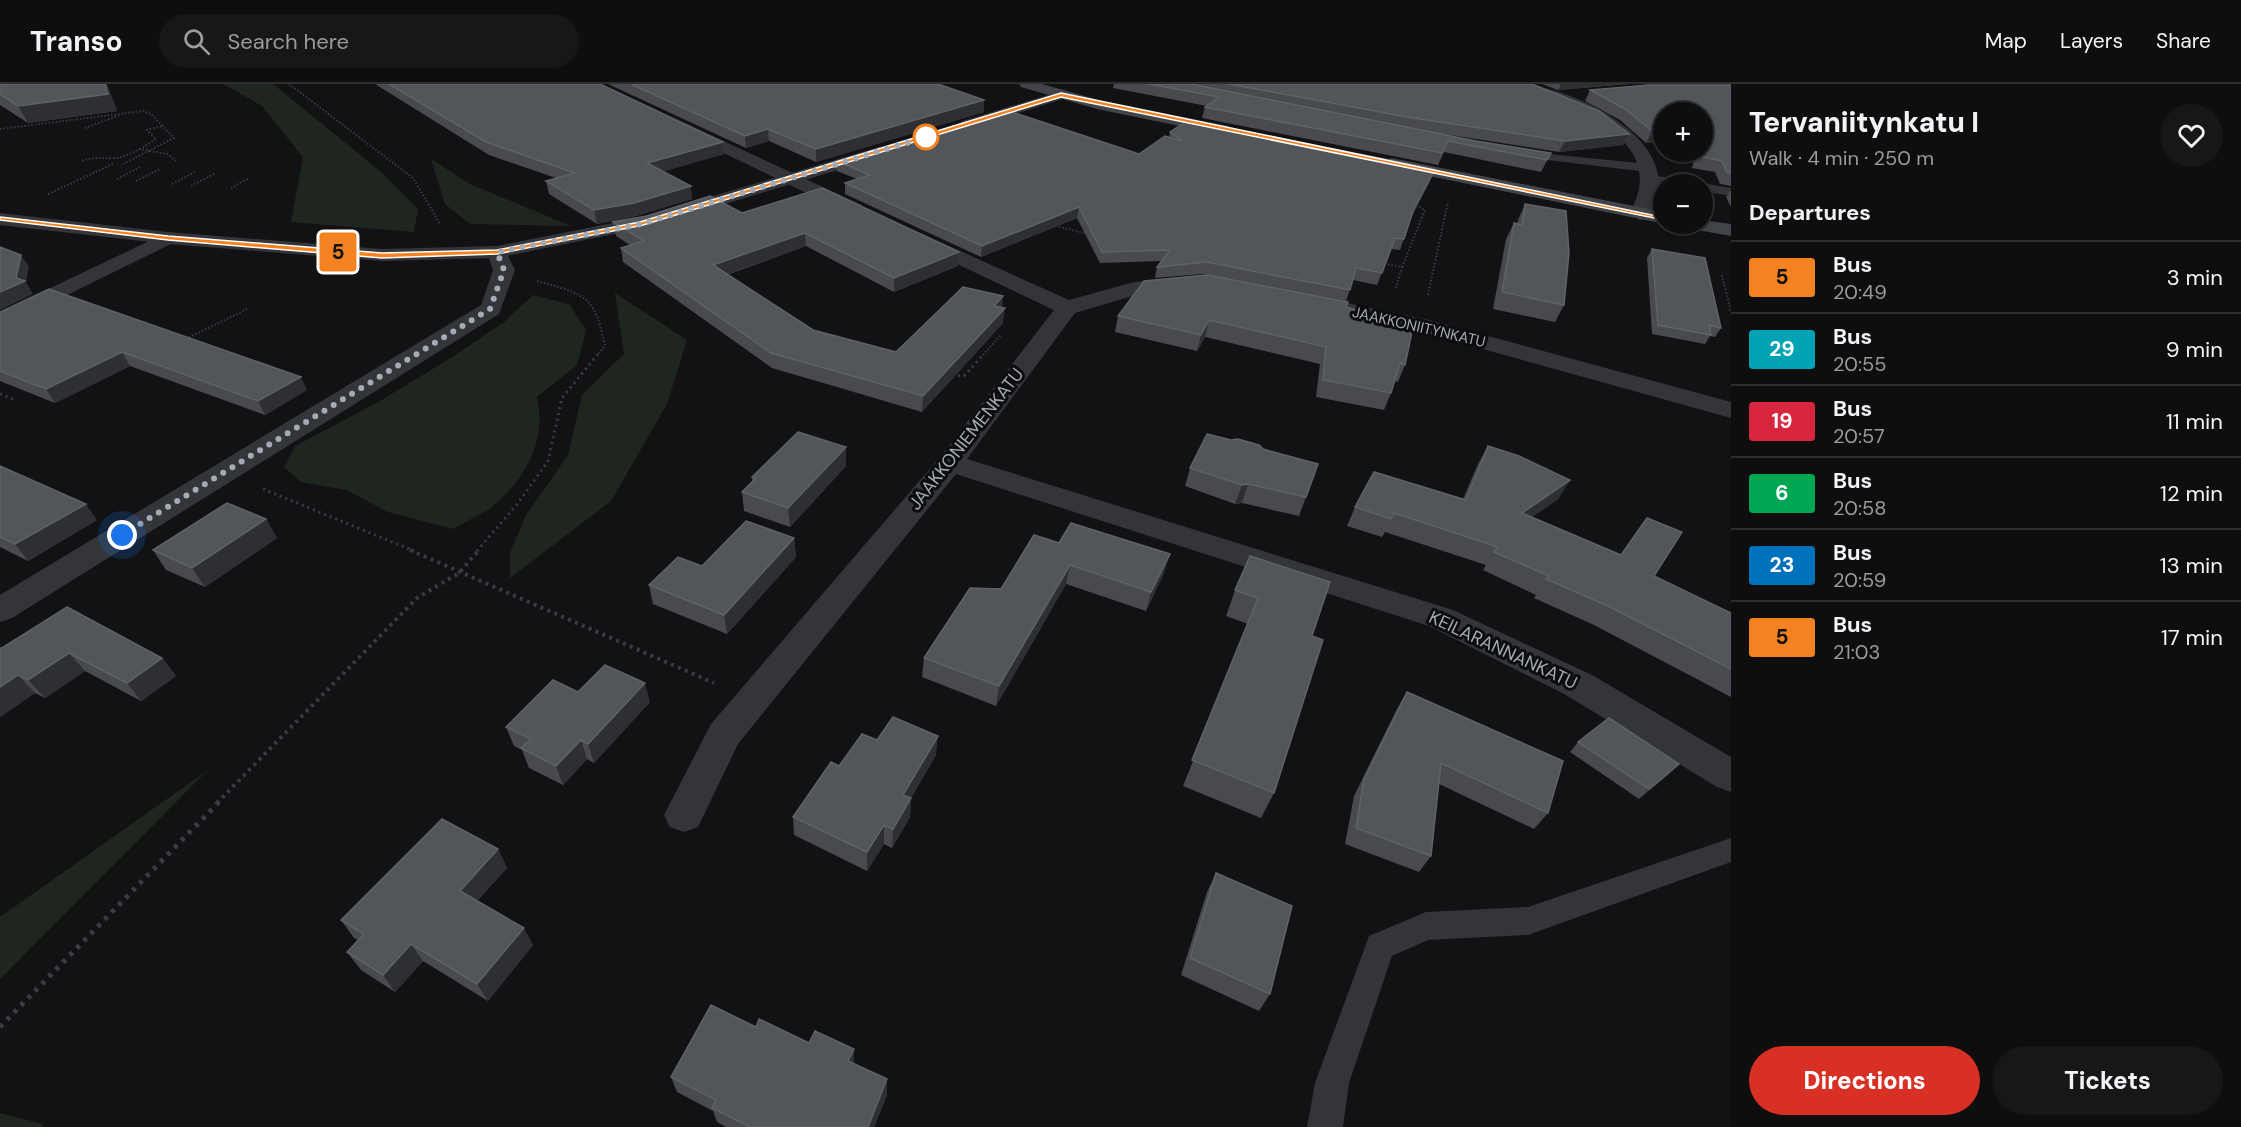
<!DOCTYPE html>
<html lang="en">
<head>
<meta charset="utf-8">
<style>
  body { margin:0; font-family:"DM Sans",sans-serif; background:#171718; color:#f1f3f6; height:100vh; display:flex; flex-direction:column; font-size:22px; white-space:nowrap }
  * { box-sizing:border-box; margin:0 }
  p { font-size:20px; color:#9b9c9e }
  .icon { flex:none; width:33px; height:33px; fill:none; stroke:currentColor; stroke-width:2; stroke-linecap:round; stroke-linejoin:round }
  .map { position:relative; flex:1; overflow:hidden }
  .sheet { display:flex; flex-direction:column; background:#0e0e0f; width:510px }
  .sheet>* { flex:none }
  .badge { padding:0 12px; border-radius:4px; font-size:21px; line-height:39px }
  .buttons { position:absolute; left:1653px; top:18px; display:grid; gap:12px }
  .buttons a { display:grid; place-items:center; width:60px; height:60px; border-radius:50%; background:#0e0e0f; box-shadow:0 3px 9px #0003,0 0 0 2px #2e2e2f; font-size:30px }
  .you { position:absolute; width:30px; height:30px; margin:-15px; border:4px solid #fff; border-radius:50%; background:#1a73e8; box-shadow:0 0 0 9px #1a73e833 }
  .map>.badge { position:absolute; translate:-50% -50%; box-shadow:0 0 0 3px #fff }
  h2 { padding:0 18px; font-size:22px; line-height:54px }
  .round { display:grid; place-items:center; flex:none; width:63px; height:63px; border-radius:32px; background:#171718 }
  .headline { display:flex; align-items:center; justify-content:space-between; height:102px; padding:0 18px }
  h1 { font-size:28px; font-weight:800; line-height:45px }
  .cta { display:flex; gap:12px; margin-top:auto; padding:12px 18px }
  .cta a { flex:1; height:69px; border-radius:36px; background:#d93025; color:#fff; font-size:24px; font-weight:800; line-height:69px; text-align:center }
  .cta a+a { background:#171718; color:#f1f3f6 }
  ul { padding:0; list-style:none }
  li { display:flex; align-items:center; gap:18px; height:72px; padding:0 18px; border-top:2px solid #2e2e2f }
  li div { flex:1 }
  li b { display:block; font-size:22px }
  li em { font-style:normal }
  li .badge { min-width:66px; font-weight:700; text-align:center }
  header { display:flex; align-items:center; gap:36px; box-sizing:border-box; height:84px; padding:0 30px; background:#0e0e0f; border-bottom:2px solid #2e2e2f }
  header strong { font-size:28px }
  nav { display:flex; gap:33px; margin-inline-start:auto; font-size:21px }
  .search { width:420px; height:54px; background:#171718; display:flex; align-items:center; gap:15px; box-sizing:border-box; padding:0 21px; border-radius:33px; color:#9b9c9e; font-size:22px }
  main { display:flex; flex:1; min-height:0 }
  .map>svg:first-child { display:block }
  .green { fill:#1f261f }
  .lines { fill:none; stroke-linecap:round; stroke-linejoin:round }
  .path-far3 { stroke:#393c40; stroke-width:2; stroke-dasharray:1.5 2; stroke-linecap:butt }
  .path-far2 { stroke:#393c40; stroke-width:3; stroke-dasharray:2 4; stroke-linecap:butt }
  .path-far1 { stroke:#393c40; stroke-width:4; stroke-dasharray:3 4.5; stroke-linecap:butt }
  .path { stroke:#393c40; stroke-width:5; stroke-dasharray:4 6; stroke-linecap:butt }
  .service { fill:#333539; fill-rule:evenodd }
  .minor { fill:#333539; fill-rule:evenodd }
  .tertiary { fill:#333539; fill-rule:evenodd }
  .secondary { fill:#414449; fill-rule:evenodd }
  .wall { fill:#484a4f }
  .shaded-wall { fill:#2e2f33 }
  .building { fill:#52555a; stroke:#5f6268; stroke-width:1.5 }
  .line { fill:#f58220; stroke:#fff; stroke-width:1.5 }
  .walk { stroke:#a4abb4; stroke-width:6; stroke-dasharray:0 10.8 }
  .stop-dot { fill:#fff; stroke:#f58220; stroke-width:3 }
  .labels { text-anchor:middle; stroke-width:6; stroke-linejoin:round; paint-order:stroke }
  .far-street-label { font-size:15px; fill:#a4abb4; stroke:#0d0d0f }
  .street-label { font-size:18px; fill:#a4abb4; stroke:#0d0d0f }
</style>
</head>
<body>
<header>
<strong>Transo</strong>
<div class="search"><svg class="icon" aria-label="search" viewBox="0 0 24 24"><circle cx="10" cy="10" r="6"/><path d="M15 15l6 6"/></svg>Search here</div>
<nav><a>Map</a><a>Layers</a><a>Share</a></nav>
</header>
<main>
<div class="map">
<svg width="1731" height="1043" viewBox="0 0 1731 1043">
  <rect width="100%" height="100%" fill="#121214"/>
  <path class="green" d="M223,0H273L381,88L418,125L414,148L291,138L303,73L262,22Z
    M431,75L470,100L571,142L470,140L445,120Z
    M615,209L687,256L667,320L611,417L510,494V469L526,431L568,371L582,311L624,270Z
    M533,211L569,220L586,246L577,281L537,313C547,356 526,394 493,422C482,431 465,437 453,445L388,428L346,406L301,398L284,383L295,362L380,317L454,272L504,238Z
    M208,686L0,895V833Z
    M0,1029L43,1040V1043H0Z"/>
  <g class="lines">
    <path class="path-far3" d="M289,0L413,94L440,140
      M85,44L120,31
      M0,45L143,27L151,30L174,54L121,81
      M139,65L167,70L178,78
      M82,77C94,72 104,75 116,74C130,72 144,63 156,55L147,46L162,42
      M117,95L140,83
      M136,97L160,85
      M172,100L195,88
      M191,102L214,90
      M231,104L249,94
      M48,110L113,80
      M1052,141L1088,150
      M1381,179L1402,183L1396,204
      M1402,183L1425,126L1414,120
      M1722,191L1731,228
      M537,197C586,211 594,210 605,262L597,271
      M1428,211L1448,118
      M186,255L249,224
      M983,271L1001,251"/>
    <path class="path-far2" d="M952,291L964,292L984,270
      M0,310L13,315
      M263,405L414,467
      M477,467L518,419L548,377L562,314L598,270"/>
    <path class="path-far1" d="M410,466L714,599
      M217,719L417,514L459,489L479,466"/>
    <path class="path" d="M0,943L219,718"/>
    <path class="service" d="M1518,67L1648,80L1654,84L1648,88L1514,72L1512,70Z
      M1650,91L1686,96L1692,100L1646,98L1644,95Z
      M1702,99L1731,104V112L1702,107V100H1698Z
      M1731,754V778L1528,851L1428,856L1392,872L1349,999L1343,1043H1307L1315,999L1369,852L1426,828L1528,823Z"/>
    <path class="minor" d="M1515,0C1572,0 1698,61 1647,134L1640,136L1630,130C1633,122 1638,112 1639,104C1648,54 1584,29 1548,15C1538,11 1522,8 1515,0Z
      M682,38L862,121L864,125L862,129H848L676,46L674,43Z
      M168,148L175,150L178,154L175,158L0,244V228Z
      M918,148L1069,216L1134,198L1184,194L1192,195L1195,200L1192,205L1184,206L1136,211L1075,229L967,375L1453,526L1592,591L1731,673V708L1717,703L1566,611L1429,542L956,390L738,660L698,743L684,748L670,743L664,731L711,640L940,373L1054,226L911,158L908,154L911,150Z
      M497,162L504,164L515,186L499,230L12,534L0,538V511L481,221L493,186L487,168L490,164Z
      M1323,214L1429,236L1731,318V334L1418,247L1315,226L1312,221L1315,216Z"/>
    <path class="tertiary" d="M1061,7L1068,11L1066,14L968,45L960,40L962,37Z
      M879,63L885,64L887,68L885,72L648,143L497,174L382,177L168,160L0,141V129L168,148L382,165L497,162L638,134Z"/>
    <path class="secondary" d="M1019,0H1042L1099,16L1228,42L1236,47L1228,52L1097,25L1021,3Z
      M1391,74L1664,128L1665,140L1385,83L1382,79Z
      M1702,136L1731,140V152L1686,144L1683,140H1702Z"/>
  </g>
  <path class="wall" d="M0,0H107L117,27L28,39L0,21Z
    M375,0H600L723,58L724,70L663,87L692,115L636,132L597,140L549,110L546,97L556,94L489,71Z
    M608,0H938L984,16V28L816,78L769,57L746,64Z
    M1114,0H1532L1629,50L1623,61L1559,68L1444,50L1476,57L1551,69L1541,88L1444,68L1438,81L1202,34L1205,23L1207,22L1113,4Z
    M1542,0H1629L1558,6Z
    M1731,1V102L1720,100L1715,88L1692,84L1696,68H1702V28H1664V57L1646,59L1620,36L1585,17L1590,6Z
    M1170,48L1435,85L1431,95L1411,134L1400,166L1391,165L1377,201L1353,196L1346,217L1203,190L1155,194L1157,183L1161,177L1100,179L1077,134L981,173L845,110V99L857,95L837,87V77L1139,70L1169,53Z
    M1731,106V123L1726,113Z
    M1525,120L1564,221L1555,238L1493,225L1506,155L1514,139L1517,140L1518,136Z
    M742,129L959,168L958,182L894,208L806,162L727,191L813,246L896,268L1002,224L1003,239L922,328L772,284L623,178L621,164L630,161L616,152L613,138Z
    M1652,165L1721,244L1715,253L1710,252L1705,260L1652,250L1647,174Z
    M1346,223L1364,237L1405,281L1398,298L1395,297L1391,309L1384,326L1316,313L1320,280L1205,253L1197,267L1115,248L1118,232Z
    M0,228L307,306L265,331L130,282L55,319L0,297Z
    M1488,362L1570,396L1558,415L1532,433L1731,529V613L1594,541L1534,514L1536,511L1483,486L1486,481L1385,448L1382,453L1347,442L1355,423L1463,415L1478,380Z
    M846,363V382L790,443L744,427L742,408L752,398V393Z
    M0,382L97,436L28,477L0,463Z
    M1190,384L1306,413L1299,432L1242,419L1235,420L1185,402Z
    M266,435L277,454L205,503L166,486L153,466Z
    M794,454L796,473L727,550L653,520L649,501Z
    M1059,459L1164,489L1146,527L1066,500L996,622L922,593L924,574L1001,505Z
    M1250,472L1312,552L1274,709L1261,734L1183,702L1248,540L1226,532L1235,506Z
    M0,564L162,574L176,592L141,617L85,587L45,614L35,609L0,633Z
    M578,608L650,618L594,679L587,675L563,701L529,684L522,666L514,662L506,643Z
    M1407,608L1548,729L1534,745L1439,700L1431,772L1419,788L1345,760L1354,712L1397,625Z
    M877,656L936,671L911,714L910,733L892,764L884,760L867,787L794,751L793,733L839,682Z
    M1578,658L1669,690L1639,715L1570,668Z
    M498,765L507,784L477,817L533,861L488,917L423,877L395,908L361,886L347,868L358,856L354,854L341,836Z
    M1216,789L1270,910L1259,927L1181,891L1207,808Z
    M756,943L809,959L854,965V980L887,995V1011L874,1043H726L717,1038L713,1027L677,1008L671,993Z"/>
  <path class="shaded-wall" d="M105,0H107L117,27L28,39L18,22Z
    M1561,0H1629L1558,6Z
    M984,16V28L816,78V65Z
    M1702,42H1707L1702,49Z
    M768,45L769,57L746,64L745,52Z
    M1664,46V57L1646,59L1652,47Z
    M1629,50L1623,61L1559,68L1565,57Z
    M723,58L724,70L649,92L647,79Z
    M1435,85L1431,95L1409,138L1413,127Z
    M691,102L692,115L636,132L597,140L594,126Z
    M1079,123L1077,134L981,173L982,162Z
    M805,149L806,162L714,195L713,181Z
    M959,168L958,182L894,208V194Z
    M21,171L29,183L26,198L33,210L0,226V208L16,194Z
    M1003,212L1002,227L994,222Z
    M1005,224L1003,239L922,328L923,312Z
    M1209,236L1205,253L1197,267L1201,251Z
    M122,268L130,282L55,319L46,305Z
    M301,293L307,306L265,331L258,317Z
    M846,363V382L790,443L788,424Z
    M1570,396L1558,415L1511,447L1522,429Z
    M1248,400L1242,419L1235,420L1242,401Z
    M86,420L97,436L28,477L15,460Z
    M266,435L277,454L205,503L192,484Z
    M794,454L796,473L727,550L724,531Z
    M1170,470L1164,489L1146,527L1151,508Z
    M1070,481L1066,500L996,622L999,602Z
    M69,569L85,587L45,614L28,596Z
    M162,574L176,592L141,617L127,599Z
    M18,591L35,609L0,633V603Z
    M645,599L650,618L594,679L588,660Z
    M938,652L936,671L902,729L903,711Z
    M581,656L587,675L563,701L556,682Z
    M1679,680L1669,690L1639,715L1649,705Z
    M911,714L910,733L892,764L893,745Z
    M884,741V760L867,787V768Z
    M498,765L507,784L470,825L460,807Z
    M524,844L533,861L488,917L477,900Z
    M411,860L423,877L395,908L383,891Z
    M854,965V981L848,977Z
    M887,995V1011L874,1043H868Z"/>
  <path class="building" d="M0,0H105L108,10L18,22L0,10Z
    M389,0H600L723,58L647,79L691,102L634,119L594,126L546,97L575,89L486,58Z
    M631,0H938L984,16L816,65L768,45L745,52Z
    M1149,0H1191L1476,57L1551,69L1547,76L1448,57L1442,69L1205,23L1219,13Z
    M1229,0H1532L1599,27L1629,50L1565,57L1407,33Z
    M1649,1H1731V89L1727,88L1722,77L1698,72L1700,68H1702V57L1707,42H1702V28H1664V46L1652,47L1625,25L1590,6Z
    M1006,26L1139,70L1165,52L1182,57L1170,48L1188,36L1435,85L1413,127L1404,155L1395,154L1382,189L1356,184L1350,206L1206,178L1157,183L1170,166L1102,168L1079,123L982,162L845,99L870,91L837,77Z
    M822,104L959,168L894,194L805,149L713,181L813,246L896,268L963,203L1003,212L994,222L1005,224L923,312L771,269L621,164L644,157L613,138L647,132L710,112L742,129Z
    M1525,120L1566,127L1569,169L1564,221L1502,208L1514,139L1522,141Z
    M0,163L21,171L16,194L25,197L0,208Z
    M1652,165L1705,174L1721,244L1709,241L1711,251L1658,241Z
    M1207,191L1348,218L1346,223L1367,229L1364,237L1412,248L1405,281L1400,279L1391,309L1323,296L1326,263L1209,236L1201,251L1118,232L1144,197Z
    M49,205L301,293L258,317L122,268L46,305L0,287V228Z
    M798,348L846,363L788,424L742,408L756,394L752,393Z
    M1207,350L1231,356L1238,355L1259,361L1263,365L1318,380L1306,413L1248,400L1242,401L1190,384Z
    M1488,362L1519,372L1570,396L1522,429L1621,471L1647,434L1682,448L1654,492L1731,529V585L1608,522L1546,495L1549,492L1494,468L1498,463L1394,429L1391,435L1355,423L1374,388L1466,416Z
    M0,382L86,420L15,460L0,453Z
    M227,419L266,435L192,484L153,466Z
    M746,437L794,454L724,531L649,501L678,473L702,482Z
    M1071,439L1170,470L1151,508L1070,481L999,602L924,574L970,504L1001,505L1034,451L1059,459Z
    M1250,472L1330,498L1312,552L1323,556L1274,709L1192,676L1258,514L1235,506Z
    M67,523L162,574L127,599L69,569L28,596L18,591L0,603V564H2Z
    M605,581L645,599L588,660L581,656L556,682L521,664L531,655L506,643L553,596L578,608Z
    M1407,608L1563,677L1548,729L1441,679L1431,772L1356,744L1364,695Z
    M893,633L938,652L903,711L911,714L893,745L884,741L867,768L793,733L831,678L839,682L862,650L877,656Z
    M1609,634L1679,680L1649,705L1578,658Z
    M442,735L498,765L460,807L524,844L477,900L411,860L383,891L347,868L364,850L341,836Z
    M1216,789L1292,822L1270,910L1190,874Z
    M711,921L756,943L759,935L809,959L815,947L854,965L848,977L887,995L868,1043H750L712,1024L716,1016L671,993Z"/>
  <path class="line" d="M1061,9L1667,134L1664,136L1061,13L643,141L497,170L382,174L168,156L0,136V133L168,152L382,169L497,166L640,138Z"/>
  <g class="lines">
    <path class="walk" d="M122,451L490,225L504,186L497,168L641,140L926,53"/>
  </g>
  <circle class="stop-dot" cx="926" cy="53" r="12"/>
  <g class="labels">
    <g class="far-street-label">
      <text transform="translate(1419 243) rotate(13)" y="5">JAAKKONIITYNKATU</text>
    </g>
    <g class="street-label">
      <text transform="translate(966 355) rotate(-52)" y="6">JAAKKONIEMENKATU</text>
      <text transform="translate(1503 566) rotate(25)" y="6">KEILARANNANKATU</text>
    </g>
  </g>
</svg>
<div class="buttons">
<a>+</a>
<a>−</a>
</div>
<div class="you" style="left:122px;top:451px"></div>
<b class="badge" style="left:338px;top:168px;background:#f58220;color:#111">5</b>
</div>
<section class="sheet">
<div class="headline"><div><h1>Tervaniitynkatu I</h1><p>Walk · 4 min · 250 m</p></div><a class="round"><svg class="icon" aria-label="heart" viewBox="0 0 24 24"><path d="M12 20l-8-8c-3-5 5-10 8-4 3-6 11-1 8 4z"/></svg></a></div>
<h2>Departures</h2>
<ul>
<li><span class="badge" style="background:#f58220;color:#111">5</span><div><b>Bus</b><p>20:49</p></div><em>3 min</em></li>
<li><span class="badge" style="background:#00a3b4;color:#fff">29</span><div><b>Bus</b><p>20:55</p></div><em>9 min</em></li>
<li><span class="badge" style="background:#d7263d;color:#fff">19</span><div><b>Bus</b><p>20:57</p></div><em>11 min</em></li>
<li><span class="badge" style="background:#00a651;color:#fff">6</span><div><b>Bus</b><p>20:58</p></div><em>12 min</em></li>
<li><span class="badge" style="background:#0072bc;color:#fff">23</span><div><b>Bus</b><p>20:59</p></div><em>13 min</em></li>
<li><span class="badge" style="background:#f58220;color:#111">5</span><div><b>Bus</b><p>21:03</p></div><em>17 min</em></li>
</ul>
<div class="cta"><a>Directions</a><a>Tickets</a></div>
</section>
</main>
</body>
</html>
